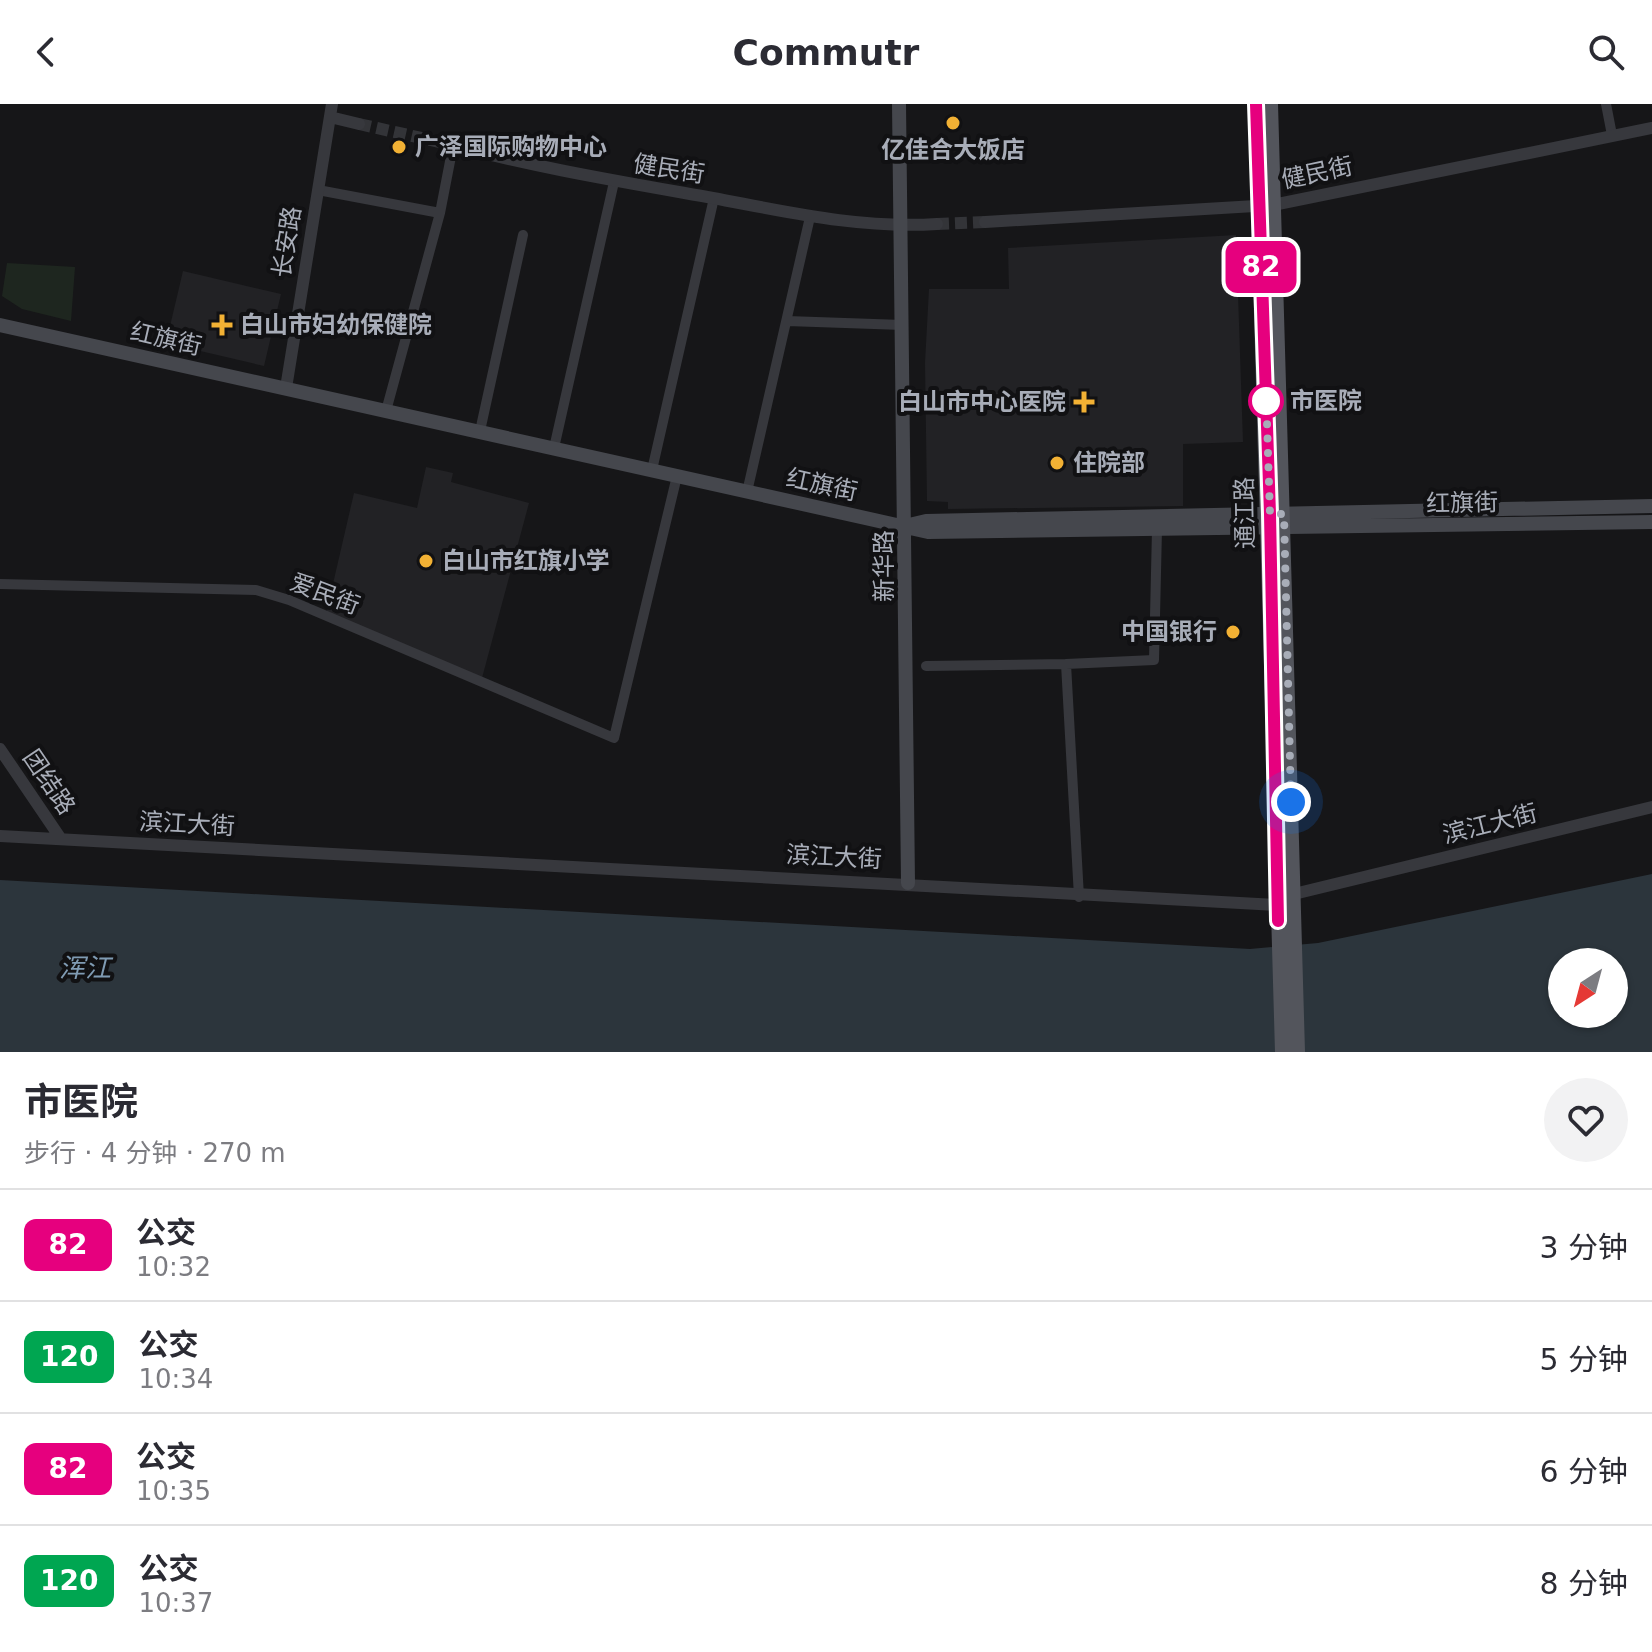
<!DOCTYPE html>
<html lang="zh">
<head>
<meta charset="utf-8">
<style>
  body { margin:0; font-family:"DejaVu Sans","Noto Sans SC",sans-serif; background:#f2f2f3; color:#2b2b33; height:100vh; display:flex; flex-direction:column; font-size:30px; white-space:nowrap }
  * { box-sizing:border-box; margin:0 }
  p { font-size:26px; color:#7c7c81 }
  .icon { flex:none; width:44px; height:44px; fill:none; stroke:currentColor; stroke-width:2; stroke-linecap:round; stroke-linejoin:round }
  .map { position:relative; height:948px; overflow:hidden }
  .details { display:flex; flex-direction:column; background:#fff; flex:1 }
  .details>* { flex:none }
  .badge { padding:0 16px; border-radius:12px; font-size:28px; line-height:52px }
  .needle { width:52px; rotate:216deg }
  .buttons { position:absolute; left:1548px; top:844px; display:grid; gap:16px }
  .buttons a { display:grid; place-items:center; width:80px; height:80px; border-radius:50%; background:#fff; box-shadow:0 2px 6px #0004; font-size:40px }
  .you { position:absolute; width:40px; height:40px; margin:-20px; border:6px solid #fff; border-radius:50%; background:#1a73e8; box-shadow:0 0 0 12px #1a73e833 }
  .map>.badge { position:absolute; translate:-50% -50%; box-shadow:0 0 0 4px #fff }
  .round { display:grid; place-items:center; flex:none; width:84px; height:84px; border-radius:42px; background:#f2f2f3 }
  .headline { display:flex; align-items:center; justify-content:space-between; height:136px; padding:0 24px }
  h1 { font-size:38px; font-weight:700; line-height:60px }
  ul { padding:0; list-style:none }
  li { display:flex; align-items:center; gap:24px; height:112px; padding:0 24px; border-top:2px solid #e1e1e2 }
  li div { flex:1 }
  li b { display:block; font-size:30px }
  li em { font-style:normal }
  li .badge { min-width:88px; font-weight:700; text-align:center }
  header { display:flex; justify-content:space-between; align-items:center; height:104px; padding:0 24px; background:#fff; font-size:36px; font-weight:700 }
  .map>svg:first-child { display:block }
  .built { fill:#222225 }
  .green { fill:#1e261f }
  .water { fill:#2c353c; fill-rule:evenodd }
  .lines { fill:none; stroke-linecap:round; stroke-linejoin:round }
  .tertiary-tunnel { stroke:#333438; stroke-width:12; stroke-dasharray:12 6; stroke-linecap:butt }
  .minor { stroke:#37383d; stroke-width:10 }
  .tertiary { stroke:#37383d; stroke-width:12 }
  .secondary { stroke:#45474d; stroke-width:14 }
  .primary { stroke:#53555c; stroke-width:16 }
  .line-casing { stroke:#fff; stroke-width:18 }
  .line { stroke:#e6007e; stroke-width:12 }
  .walk { stroke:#a8adb8; stroke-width:8; stroke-dasharray:0 14.4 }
  .poi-dot { fill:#f2b134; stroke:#111113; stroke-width:3 }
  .stop-dot { fill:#fff; stroke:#e6007e; stroke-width:4 }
  .labels { text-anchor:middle; stroke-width:8; stroke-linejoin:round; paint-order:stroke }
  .poi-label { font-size:24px; font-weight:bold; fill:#a8adb8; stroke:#111113; text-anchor:start }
  .street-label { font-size:24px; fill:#a8adb8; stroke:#111113 }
  .stop-label { font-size:24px; font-weight:bold; fill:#a8adb8; stroke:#111113; text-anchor:start }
  .water-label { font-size:26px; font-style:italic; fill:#7f9bb3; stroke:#111113 }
</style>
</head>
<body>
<header><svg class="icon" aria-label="back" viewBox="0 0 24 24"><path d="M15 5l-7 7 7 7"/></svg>Commutr<svg class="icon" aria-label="search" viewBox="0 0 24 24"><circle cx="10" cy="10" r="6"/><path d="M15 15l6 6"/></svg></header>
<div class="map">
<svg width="1652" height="948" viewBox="0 0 1652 948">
  <rect width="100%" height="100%" fill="#161618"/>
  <path class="built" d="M1236,131L1243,338L1183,340V402L948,405V398L927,397L925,259L929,185H1009L1008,144Z
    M183,167L281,190L264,262L166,239Z
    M426,363L453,369L451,378L529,399L482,574L326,510L354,389L417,404Z"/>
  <path class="green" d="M7,159L75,163L71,217L22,205L2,192Z"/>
  <path class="water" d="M1652,770V948H0V776L1250,845L1318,839ZM1562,858H1614V910H1562Z"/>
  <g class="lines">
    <path class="tertiary-tunnel" d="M359,20L444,39
      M937,120L985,118"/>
    <path class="minor" d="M1606,0L1612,31
      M318,86L440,109
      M787,217L903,221
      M386,307L440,109L453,42
      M480,327L523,131
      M554,344L614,78
      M652,366L714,94
      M747,388L810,113
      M0,480L256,486L289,496L614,634L677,372
      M926,562L1066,560
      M1079,793L1066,560L1154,556L1157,425"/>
    <path class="tertiary" d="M330,13L359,20
      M444,39C532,63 623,78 713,94C788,108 860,125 937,120
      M985,118L1273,101L1652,24
      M286,284L332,0
      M0,645L61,735
      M0,732L1278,801L1294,790L1652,703"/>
    <path class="secondary" d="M899,0L908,779
      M0,221L928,428L1652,418
      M909,421L926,417L1652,402"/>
    <path class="primary" d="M1256,0L1283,948
      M1270,0L1297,948"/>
  </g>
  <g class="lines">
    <defs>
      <path id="line" d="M1256,0L1270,410L1278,817"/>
    </defs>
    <use href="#line" class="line-casing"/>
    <use href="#line" class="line"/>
    <path class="walk" d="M1266,297V287L1270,410H1284L1291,698"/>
  </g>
  <g class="poi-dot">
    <circle cx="953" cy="19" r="8"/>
    <circle cx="399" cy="43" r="8"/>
    <path d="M218 209h8v8h8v8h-8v8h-8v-8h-8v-8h8z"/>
    <path d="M1080 286h8v8h8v8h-8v8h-8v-8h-8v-8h8z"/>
    <circle cx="1057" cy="359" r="8"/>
    <circle cx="426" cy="457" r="8"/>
    <circle cx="1233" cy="528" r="8"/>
  </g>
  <circle class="stop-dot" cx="1266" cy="297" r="16"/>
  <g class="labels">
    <g class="poi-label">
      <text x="415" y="51">广泽国际购物中心</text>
      <text x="953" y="54" text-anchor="middle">亿佳合大饭店</text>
      <text x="240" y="229">白山市妇幼保健院</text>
      <text x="1066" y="306" text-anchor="end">白山市中心医院</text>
      <text x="1073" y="367">住院部</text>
      <text x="442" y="465">白山市红旗小学</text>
      <text x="1217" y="536" text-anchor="end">中国银行</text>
    </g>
    <g class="street-label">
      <text transform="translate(669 65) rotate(9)" y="8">健民街</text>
      <text transform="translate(1317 69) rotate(-12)" y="8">健民街</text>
      <text transform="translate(287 138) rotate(-81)" y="8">长安路</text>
      <text transform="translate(166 235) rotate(13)" y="8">红旗街</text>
      <text transform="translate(822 381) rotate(12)" y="8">红旗街</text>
      <text transform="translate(1462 399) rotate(-1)" y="8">红旗街</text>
      <text transform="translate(1245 409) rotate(-91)" y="8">通江路</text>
      <text transform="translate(884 462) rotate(-90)" y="8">新华路</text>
      <text transform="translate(325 490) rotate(21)" y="8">爱民街</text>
      <text transform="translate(49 678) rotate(56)" y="8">团结路</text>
      <text transform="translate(187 720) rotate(3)" y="8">滨江大街</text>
      <text transform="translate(1490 720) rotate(-14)" y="8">滨江大街</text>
      <text transform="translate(834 753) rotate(3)" y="8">滨江大街</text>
    </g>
    <g class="stop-label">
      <text x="1290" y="305">市医院</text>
    </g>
    <g class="water-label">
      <text x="85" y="873">浑江</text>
    </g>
  </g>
</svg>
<div class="buttons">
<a><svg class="needle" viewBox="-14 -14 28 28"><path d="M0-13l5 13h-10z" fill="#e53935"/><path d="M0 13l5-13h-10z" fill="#7c7c81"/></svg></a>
</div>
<div class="you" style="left:1291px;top:698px"></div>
<b class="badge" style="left:1261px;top:163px;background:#e6007e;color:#fff">82</b>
</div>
<section class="details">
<div class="headline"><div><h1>市医院</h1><p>步行 · 4 分钟 · 270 m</p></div><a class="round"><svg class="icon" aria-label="heart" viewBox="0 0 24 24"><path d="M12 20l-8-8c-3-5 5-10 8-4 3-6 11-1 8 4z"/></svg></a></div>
<ul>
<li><span class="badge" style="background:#e6007e;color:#fff">82</span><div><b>公交</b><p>10:32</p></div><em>3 分钟</em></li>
<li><span class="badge" style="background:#00a651;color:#fff">120</span><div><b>公交</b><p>10:34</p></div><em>5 分钟</em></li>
<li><span class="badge" style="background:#e6007e;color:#fff">82</span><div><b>公交</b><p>10:35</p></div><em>6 分钟</em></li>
<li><span class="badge" style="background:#00a651;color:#fff">120</span><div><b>公交</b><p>10:37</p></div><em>8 分钟</em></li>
</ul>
</section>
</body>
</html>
